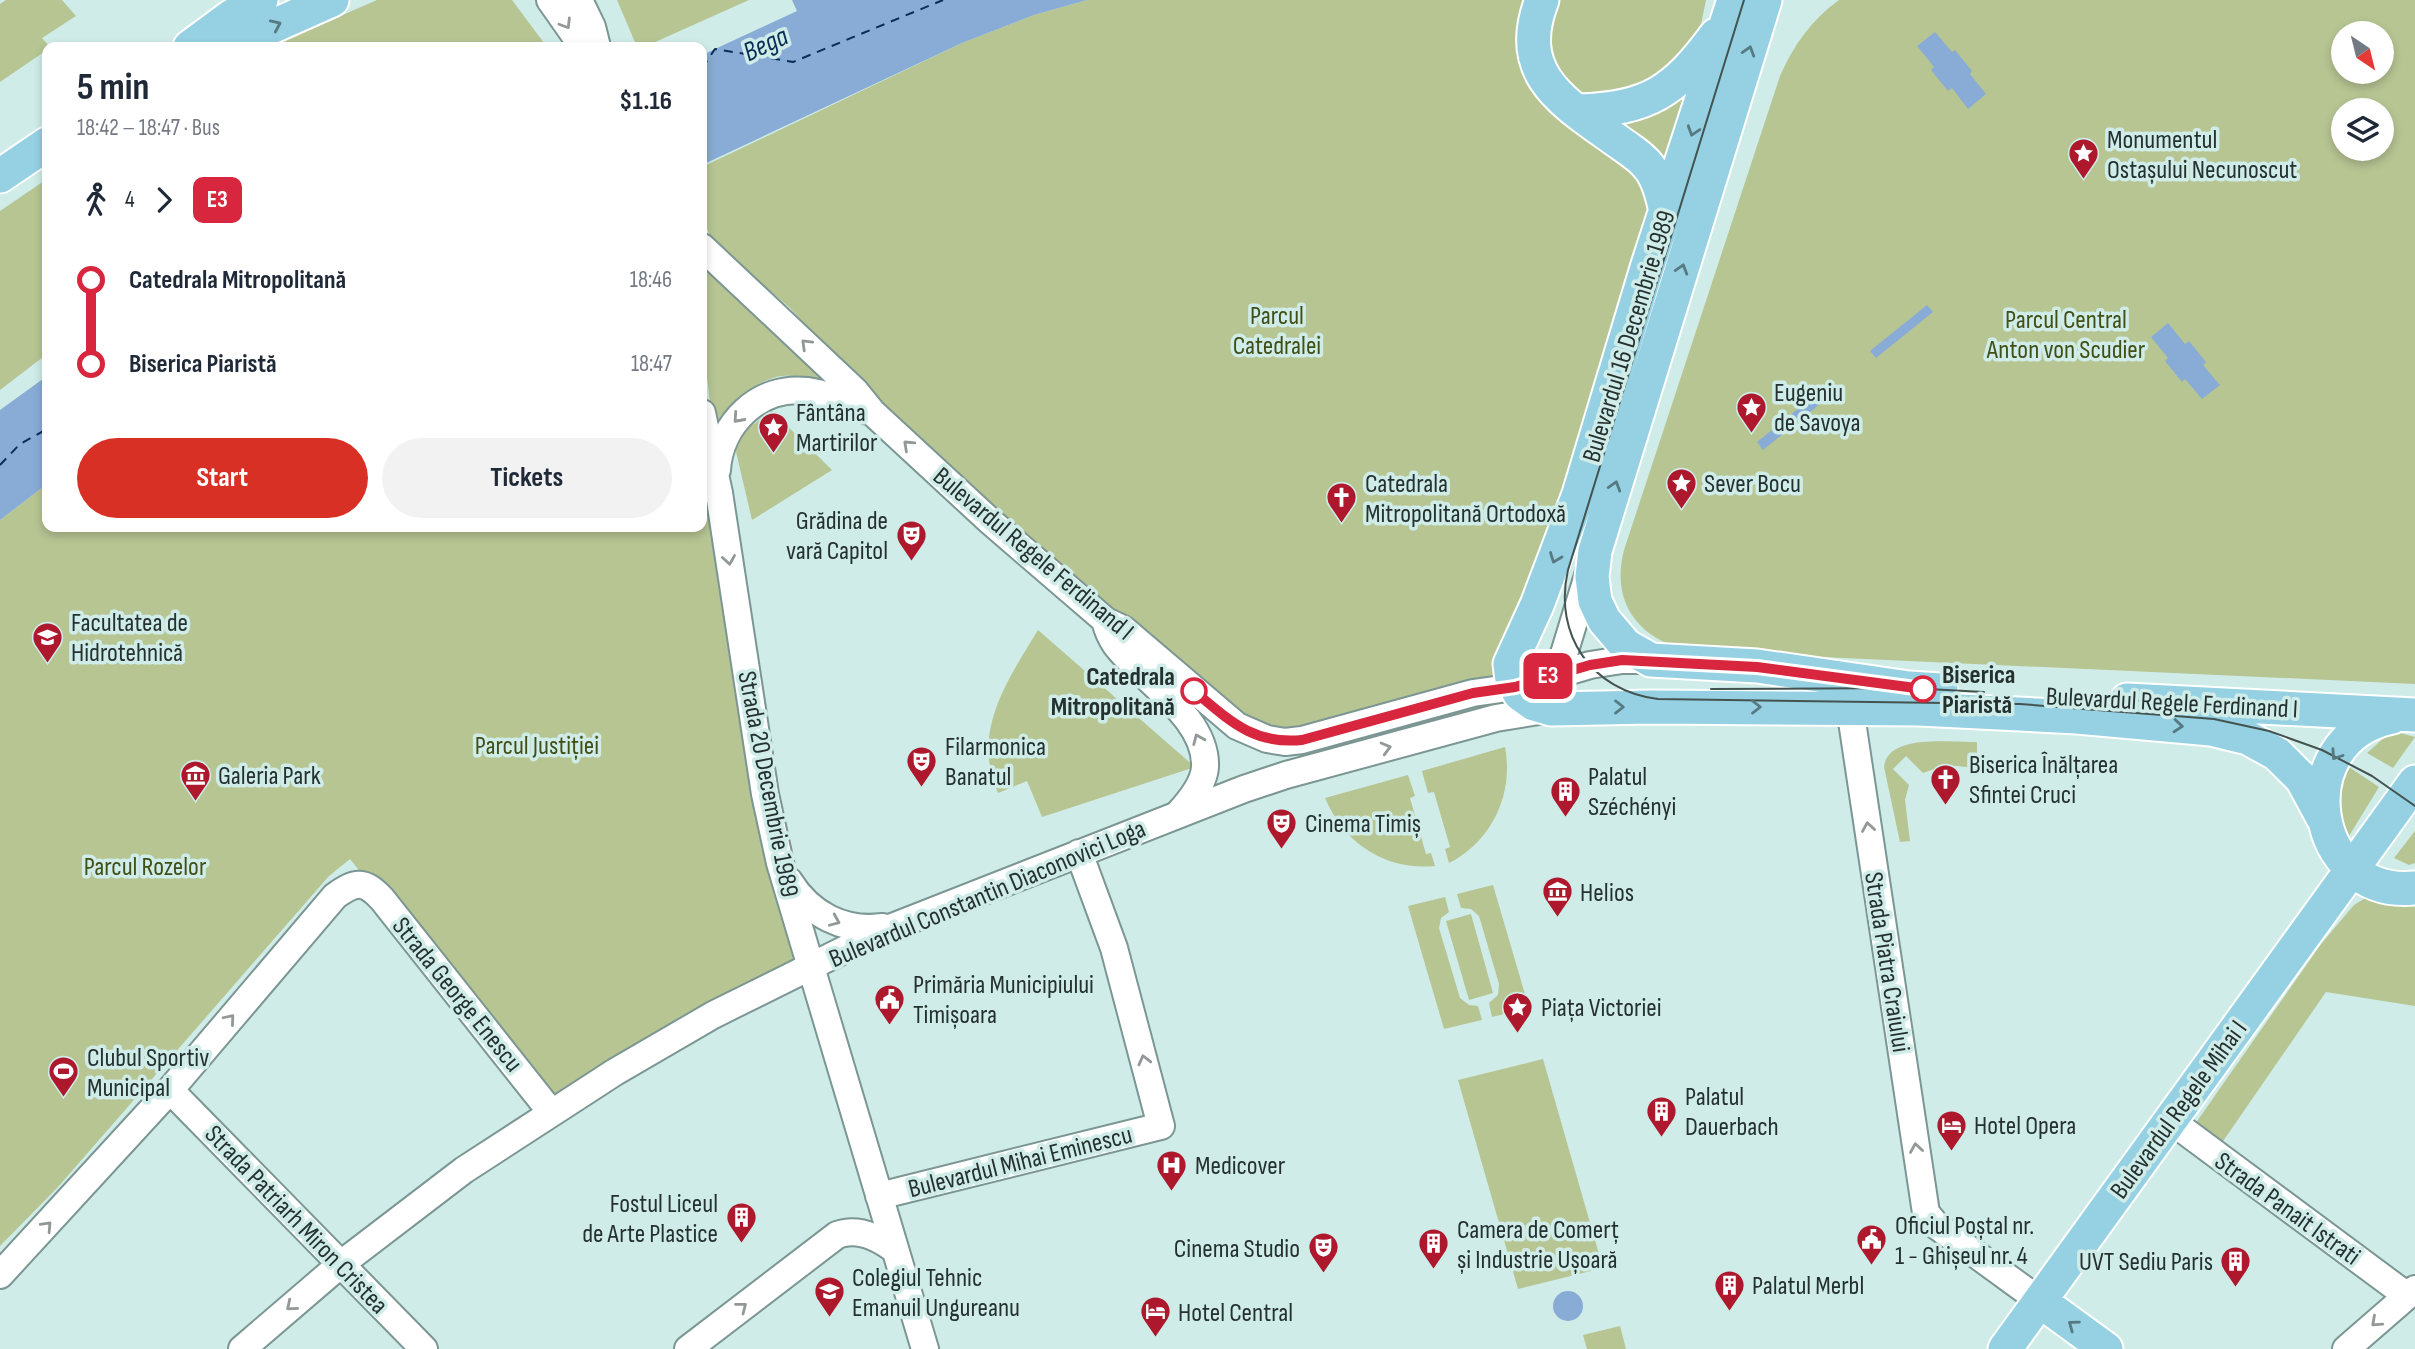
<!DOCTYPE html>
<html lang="en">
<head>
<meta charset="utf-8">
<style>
  body { margin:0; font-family:"Sofia Sans Condensed",sans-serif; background:#f2f2f3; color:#1f2937; height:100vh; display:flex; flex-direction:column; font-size:26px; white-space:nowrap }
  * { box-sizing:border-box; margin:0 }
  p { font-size:23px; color:#747a83 }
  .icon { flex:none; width:38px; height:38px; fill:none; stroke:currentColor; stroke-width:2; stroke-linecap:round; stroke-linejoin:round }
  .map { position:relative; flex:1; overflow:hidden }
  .side { position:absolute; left:42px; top:42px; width:665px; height:490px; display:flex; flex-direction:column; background:#fff; border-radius:14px; box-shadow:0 4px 10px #0003 }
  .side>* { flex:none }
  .badge { padding:0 14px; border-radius:10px; font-size:24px; line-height:46px }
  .needle { width:46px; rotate:145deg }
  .controls { position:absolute; left:2331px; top:21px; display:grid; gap:14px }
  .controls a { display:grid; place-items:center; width:63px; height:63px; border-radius:50%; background:#fff; box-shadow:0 4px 10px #0003; font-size:35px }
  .map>.badge { position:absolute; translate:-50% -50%; box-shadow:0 0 0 4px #fff }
  .legs { display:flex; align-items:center; gap:10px; height:77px; padding:0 35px; font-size:23px }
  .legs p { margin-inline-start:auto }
  .headline { display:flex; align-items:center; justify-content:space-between; height:119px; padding:0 35px }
  h1 { font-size:38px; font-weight:700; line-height:52px }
  .cta { display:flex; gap:14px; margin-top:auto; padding:14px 35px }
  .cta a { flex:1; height:80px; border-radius:42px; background:#d93025; color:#fff; font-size:28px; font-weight:700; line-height:80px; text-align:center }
  .cta a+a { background:#f2f2f3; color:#1f2937 }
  ul { padding:0 35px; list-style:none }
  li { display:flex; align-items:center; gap:24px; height:84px; font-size:26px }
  li i { display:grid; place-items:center; width:10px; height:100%; margin:0 9px; background:currentColor }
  li i::after { content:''; width:18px; height:18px; margin:-9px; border:5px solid; border-radius:50%; background:#fff }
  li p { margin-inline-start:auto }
  li:first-child i { background:linear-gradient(#0000 50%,currentColor 0) }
  li:last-child i { background:linear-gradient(currentColor 50%,#0000 0) }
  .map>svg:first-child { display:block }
  .green { fill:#b7c593; fill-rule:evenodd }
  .water { fill:#89acd6 }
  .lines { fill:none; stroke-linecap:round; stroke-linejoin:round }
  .ferry { stroke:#082e55; stroke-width:2; stroke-dasharray:9 7; stroke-linecap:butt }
  .minor-casing { stroke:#7b9693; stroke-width:30 }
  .major-casing { stroke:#fff; stroke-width:37 }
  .minor { stroke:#fff; stroke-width:26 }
  .major { stroke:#95d1e3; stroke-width:33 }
  .tram { stroke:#445350; stroke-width:2 }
  .oneway { stroke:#929897 }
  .oneway2 { stroke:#577980 }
  .line-1-casing { stroke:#fff; stroke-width:16 }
  .line-1 { stroke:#d7263d; stroke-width:10 }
  .stop-1-dot { fill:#fff; stroke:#d7263d; stroke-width:3.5 }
  .labels { text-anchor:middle; stroke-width:7; stroke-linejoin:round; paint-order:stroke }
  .poi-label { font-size:26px; fill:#25312f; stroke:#cfece8; text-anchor:start }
  .park-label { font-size:26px; fill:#414e14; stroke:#cfece8 }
  .street-label { font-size:26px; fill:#25312f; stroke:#cfece8 }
  .stop-label { font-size:26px; font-weight:bold; fill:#25312f; stroke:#cfece8; text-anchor:start }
  .water-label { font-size:28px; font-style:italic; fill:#082e55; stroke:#cfece8 }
</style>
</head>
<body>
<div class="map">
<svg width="2415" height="1349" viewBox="0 0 2415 1349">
  <rect width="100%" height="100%" fill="#cfece8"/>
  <path class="green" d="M6,0H62L76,16L42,38L50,47L47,50L0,82V4Z
    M377,0H512L547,47H269Z
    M617,0H749L644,47H637Z
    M1087,0H1706L1658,235L1499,670L1486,683L1267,739L1188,709L855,377L789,307L712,241L702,216V167L962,43L1034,15Z
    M1839,0H2415V684L1691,651C1640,640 1610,604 1624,550L1780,76C1793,46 1812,19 1839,0ZM2343,33H2382V72H2343ZM2343,110H2382V149H2343Z
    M47,179V354L0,390V211Z
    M702,264L827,384C813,381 797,374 783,376C759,377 724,408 713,428L702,335Z
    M772,411L832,470L752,520L733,439Z
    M702,416L808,961L549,1106L350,859L329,876L58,1187L0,1246V520L47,484V527H702Z
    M1038,630L1195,767L1042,817L1027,781L998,793C971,732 1007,681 1038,630Z
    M2400,733L2415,737L2393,768L2367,753L2386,736Z
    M1977,742V768L1946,765L1923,773L1906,756L1893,769L1909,785L1905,800L1910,841L1900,842L1884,767C1888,733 1952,743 1977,742Z
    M1505,747C1514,794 1492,841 1449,863L1445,849L1450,847L1434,792L1428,793L1422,771Z
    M2346,765L2379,787L2349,836C2333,813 2339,791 2346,765Z
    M1408,775L1415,796L1410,798L1426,854L1431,853L1435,866C1385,871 1344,843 1325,798Z
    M2415,831V863L2409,865L2394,858Z
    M1493,885L1529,1008L1492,1017L1489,1003L1498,995L1499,984L1479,916L1471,909L1461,908L1457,894Z
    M2415,890V1006L2326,992L2219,1147L2193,1127L2321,944L2354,905L2372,894Z
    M1445,897L1449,912L1441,918L1439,928L1460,998L1469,1005L1478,1006L1482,1020L1444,1029L1408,906Z
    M1471,914L1493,993L1469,1000L1446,921Z
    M1543,1059L1603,1268L1518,1289L1458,1080Z
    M1620,1326L1626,1349H1587L1583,1335Z"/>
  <path class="water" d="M792,0H1087L1034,15L962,43L702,165V55L797,11Z
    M1935,32L1952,52L1955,50L1972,71L1970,74L1986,94L1968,109L1952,88L1948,91L1931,70L1934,67L1917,46Z
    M1927,305L1933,312L1876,358L1870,351Z
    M2168,323L2185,344L2189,341L2206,362L2203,365L2220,385L2202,399L2185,379L2182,382L2165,361L2168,358L2151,337Z
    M47,376V484L0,520V410Z
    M1819,392L1825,400L1763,450L1757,442Z
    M1553 1306a15 15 0 1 1 30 0a15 15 0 1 1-30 0Z"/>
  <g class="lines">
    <path class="ferry" d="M702,68L715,49L793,62L943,0
      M0,465L20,444L47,429"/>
    <defs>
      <path id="minor" d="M550,0L583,47
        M579,0L592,27L597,47
        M702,247L855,391L872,412L991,522L1106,621L1123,629L1237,726L1267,739L1285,742L1302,740L1473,693L1515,687L1590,665L1622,660H1651
        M702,413L719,493L765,794L780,863L925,1349
        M717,470C720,424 759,385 807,391C828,394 848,403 868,411
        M1106,624C1112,645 1122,652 1136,667C1162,693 1207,726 1205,767C1204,784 1190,801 1179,813
        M1549,684L1563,657L1589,572
        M1850,708L1926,1213L1937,1226L2040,1301
        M789,881C810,915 844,932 883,927
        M170,1090L424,1349
        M2170,1120L2406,1295
        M879,1196L1161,1126L1114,948L1079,853
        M0,1275L170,1090L335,896C356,881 364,880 382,899L551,1112
        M242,1349L341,1264L464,1170L615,1072L713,1015L882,931L1244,789L1286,775L1496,718L1551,709
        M688,1349L837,1235C858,1227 878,1237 895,1250
        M2346,1349L2415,1289"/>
      <path id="major" d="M1542,0C1513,74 1563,102 1616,140C1627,148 1641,156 1649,167C1659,179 1663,197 1666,212
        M1734,0L1647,268L1579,494L1537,605L1510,664L1512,680L1520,694L1534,704L1551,709L1652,707L1919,709L2077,717L2211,729L2248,738L2277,754L2302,779L2323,818
        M1765,0L1595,551L1592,577L1595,601L1604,620L1626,646L1651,660L1757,666L1909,688L1941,690
        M190,47L232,16L261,0
        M219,47L251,36L332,0
        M1578,111C1649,109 1675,91 1716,35
        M0,176L47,144
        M2127,700L2415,715
        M2392,717C2286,738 2309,899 2415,888
        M2040,1301L2106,1349
        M2005,1349L2415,782"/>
    </defs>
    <use href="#minor" class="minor-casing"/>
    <use href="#major" class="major-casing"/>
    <use href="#minor" class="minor"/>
    <use href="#major" class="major"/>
    <path class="tram" d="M1744,0L1568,570C1553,635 1592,691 1658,699L2020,704L2214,719L2269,731L2322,750L2372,776L2415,806
      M1711,689L1909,688L1984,692
      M2065,697L2169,702L2218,710"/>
  </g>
  <defs><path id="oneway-chevron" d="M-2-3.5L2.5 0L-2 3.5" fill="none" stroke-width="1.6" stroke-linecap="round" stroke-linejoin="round" transform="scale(1.75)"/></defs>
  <g class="oneway">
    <use href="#oneway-chevron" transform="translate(566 24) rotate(58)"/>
    <use href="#oneway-chevron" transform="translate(806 344) rotate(-136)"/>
    <use href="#oneway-chevron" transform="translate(738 418) rotate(132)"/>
    <use href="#oneway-chevron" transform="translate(908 445) rotate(-137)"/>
    <use href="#oneway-chevron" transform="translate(729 560) rotate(81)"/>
    <use href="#oneway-chevron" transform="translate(1198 739) rotate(-113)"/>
    <use href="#oneway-chevron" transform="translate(1386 748) rotate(-15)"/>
    <use href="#oneway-chevron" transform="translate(1868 827) rotate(-99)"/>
    <use href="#oneway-chevron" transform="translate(835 921) rotate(23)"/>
    <use href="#oneway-chevron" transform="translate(230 1019) rotate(-50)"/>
    <use href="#oneway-chevron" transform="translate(1144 1060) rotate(-104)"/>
    <use href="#oneway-chevron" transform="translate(1916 1148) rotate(-99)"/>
    <use href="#oneway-chevron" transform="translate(47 1226) rotate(-47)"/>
    <use href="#oneway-chevron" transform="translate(291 1306) rotate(140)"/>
    <use href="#oneway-chevron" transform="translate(742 1307) rotate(-38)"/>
    <use href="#oneway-chevron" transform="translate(2376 1322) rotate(138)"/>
  </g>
  <g class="oneway2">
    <use href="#oneway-chevron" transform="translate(276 25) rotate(-24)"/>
    <use href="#oneway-chevron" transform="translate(1749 51) rotate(-73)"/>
    <use href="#oneway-chevron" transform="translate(1693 131) rotate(108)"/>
    <use href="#oneway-chevron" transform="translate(1682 269) rotate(-73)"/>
    <use href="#oneway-chevron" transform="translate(1615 486) rotate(-73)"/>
    <use href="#oneway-chevron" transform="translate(1555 558) rotate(111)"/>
    <use href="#oneway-chevron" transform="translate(1619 707)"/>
    <use href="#oneway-chevron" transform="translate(1756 707)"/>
    <use href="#oneway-chevron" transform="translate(2178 726) rotate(5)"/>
    <use href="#oneway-chevron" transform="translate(2336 755) rotate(124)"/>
    <use href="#oneway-chevron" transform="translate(2073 1325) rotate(-144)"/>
  </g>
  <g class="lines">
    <defs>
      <path id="line-1" d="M1194,691C1229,720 1253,745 1302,740L1473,693L1515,687L1590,665L1622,660L1757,667L1923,689"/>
    </defs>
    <use href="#line-1" class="line-1-casing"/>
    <use href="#line-1" class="line-1"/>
  </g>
  <defs>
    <symbol id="sight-pin" viewBox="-11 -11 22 30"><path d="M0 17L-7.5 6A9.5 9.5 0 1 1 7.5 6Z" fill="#ad182d" stroke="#cfece8"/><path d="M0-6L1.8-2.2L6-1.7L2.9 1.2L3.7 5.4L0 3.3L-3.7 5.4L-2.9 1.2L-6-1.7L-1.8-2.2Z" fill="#fff"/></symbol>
    <symbol id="church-pin" viewBox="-11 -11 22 30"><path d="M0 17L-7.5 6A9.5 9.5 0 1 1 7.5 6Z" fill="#ad182d" stroke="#cfece8"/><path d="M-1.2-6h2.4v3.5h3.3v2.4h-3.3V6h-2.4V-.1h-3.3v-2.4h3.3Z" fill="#fff"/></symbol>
    <symbol id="theatre-pin" viewBox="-11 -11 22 30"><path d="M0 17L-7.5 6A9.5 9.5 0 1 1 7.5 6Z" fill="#ad182d" stroke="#cfece8"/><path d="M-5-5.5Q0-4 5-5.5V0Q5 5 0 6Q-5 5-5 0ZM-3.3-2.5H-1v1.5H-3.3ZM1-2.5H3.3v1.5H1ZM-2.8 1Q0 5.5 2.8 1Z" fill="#fff"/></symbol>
    <symbol id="university-pin" viewBox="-11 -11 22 30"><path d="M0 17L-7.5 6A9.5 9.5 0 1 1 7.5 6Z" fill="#ad182d" stroke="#cfece8"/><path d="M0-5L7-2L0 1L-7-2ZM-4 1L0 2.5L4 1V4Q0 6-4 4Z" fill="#fff"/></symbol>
    <symbol id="museum-pin" viewBox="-11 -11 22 30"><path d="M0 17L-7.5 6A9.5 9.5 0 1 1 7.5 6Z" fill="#ad182d" stroke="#cfece8"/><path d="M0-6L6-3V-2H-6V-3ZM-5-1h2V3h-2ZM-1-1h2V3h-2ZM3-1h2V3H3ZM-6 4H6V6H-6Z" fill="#fff"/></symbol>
    <symbol id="building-pin" viewBox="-11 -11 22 30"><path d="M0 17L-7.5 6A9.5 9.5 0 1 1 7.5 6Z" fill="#ad182d" stroke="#cfece8"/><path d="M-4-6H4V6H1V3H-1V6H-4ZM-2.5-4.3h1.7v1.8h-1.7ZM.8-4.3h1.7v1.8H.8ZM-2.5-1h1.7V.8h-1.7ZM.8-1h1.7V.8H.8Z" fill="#fff"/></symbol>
    <symbol id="civic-pin" viewBox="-11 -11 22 30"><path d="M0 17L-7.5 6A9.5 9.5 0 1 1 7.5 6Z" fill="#ad182d" stroke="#cfece8"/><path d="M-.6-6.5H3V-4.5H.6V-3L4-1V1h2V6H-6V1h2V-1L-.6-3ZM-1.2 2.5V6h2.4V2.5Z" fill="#fff"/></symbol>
    <symbol id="stadium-pin" viewBox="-11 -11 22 30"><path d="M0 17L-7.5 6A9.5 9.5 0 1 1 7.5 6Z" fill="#ad182d" stroke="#cfece8"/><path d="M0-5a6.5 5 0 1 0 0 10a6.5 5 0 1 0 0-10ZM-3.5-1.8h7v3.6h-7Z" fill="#fff"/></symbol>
    <symbol id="hotel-pin" viewBox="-11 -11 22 30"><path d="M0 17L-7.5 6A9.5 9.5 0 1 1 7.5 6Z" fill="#ad182d" stroke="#cfece8"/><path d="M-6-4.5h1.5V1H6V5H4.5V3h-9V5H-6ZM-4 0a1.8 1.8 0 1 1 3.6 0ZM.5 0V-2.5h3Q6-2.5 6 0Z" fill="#fff"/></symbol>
    <symbol id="hospital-pin" viewBox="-11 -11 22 30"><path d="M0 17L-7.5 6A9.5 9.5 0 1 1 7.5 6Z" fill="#ad182d" stroke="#cfece8"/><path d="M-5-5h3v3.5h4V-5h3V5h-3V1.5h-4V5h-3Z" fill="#fff"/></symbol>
    <symbol id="school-pin" viewBox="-11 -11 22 30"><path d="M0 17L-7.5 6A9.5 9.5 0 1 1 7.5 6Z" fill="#ad182d" stroke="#cfece8"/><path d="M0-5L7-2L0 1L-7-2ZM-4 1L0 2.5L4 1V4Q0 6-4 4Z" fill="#fff"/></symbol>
  </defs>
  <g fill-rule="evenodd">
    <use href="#sight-pin" x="2066" y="136" width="35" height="47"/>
    <use href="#sight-pin" x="1734" y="390" width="35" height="47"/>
    <use href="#sight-pin" x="756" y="410" width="35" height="47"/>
    <use href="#sight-pin" x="1664" y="466" width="35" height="47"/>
    <use href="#church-pin" x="1324" y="480" width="35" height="47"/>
    <use href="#theatre-pin" x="894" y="518" width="35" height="47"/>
    <use href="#university-pin" x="30" y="620" width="35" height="47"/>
    <use href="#theatre-pin" x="904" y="744" width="35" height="47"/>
    <use href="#museum-pin" x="178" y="758" width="35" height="47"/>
    <use href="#church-pin" x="1928" y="762" width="35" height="47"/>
    <use href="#building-pin" x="1548" y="774" width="35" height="47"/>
    <use href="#theatre-pin" x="1264" y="806" width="35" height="47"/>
    <use href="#museum-pin" x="1540" y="874" width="35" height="47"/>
    <use href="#civic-pin" x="872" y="982" width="35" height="47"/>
    <use href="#sight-pin" x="1500" y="990" width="35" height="47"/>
    <use href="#stadium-pin" x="46" y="1054" width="35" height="47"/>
    <use href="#building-pin" x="1644" y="1094" width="35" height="47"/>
    <use href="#hotel-pin" x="1934" y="1108" width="35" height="47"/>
    <use href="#hospital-pin" x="1154" y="1148" width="35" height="47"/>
    <use href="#building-pin" x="724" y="1200" width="35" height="47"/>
    <use href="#civic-pin" x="1854" y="1222" width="35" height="47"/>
    <use href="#building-pin" x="1416" y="1226" width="35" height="47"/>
    <use href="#theatre-pin" x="1306" y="1230" width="35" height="47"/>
    <use href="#building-pin" x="2218" y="1244" width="35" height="47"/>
    <use href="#building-pin" x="1712" y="1268" width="35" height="47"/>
    <use href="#school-pin" x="812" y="1274" width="35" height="47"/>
    <use href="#hotel-pin" x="1138" y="1294" width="35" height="47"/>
  </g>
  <g class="stop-1-dot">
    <circle cx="1923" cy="689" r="12"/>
    <circle cx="1194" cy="691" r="12"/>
  </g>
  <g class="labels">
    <g class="poi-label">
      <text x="2107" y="148">Monumentul<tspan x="2107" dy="30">Ostașului Necunoscut</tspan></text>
      <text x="1774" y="401">Eugeniu<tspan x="1774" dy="30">de Savoya</tspan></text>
      <text x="796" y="421">Fântâna<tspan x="796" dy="30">Martirilor</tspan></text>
      <text x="1365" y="492">Catedrala<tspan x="1365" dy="30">Mitropolitană Ortodoxă</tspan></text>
      <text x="1704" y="492">Sever Bocu</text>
      <text x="888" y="529" text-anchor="end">Grădina de<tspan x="888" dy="30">vară Capitol</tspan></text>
      <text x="71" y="631">Facultatea de<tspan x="71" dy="30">Hidrotehnică</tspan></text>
      <text x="945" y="755">Filarmonica<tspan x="945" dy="30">Banatul</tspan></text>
      <text x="1969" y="773">Biserica Înălțarea<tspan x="1969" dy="30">Sfintei Cruci</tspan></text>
      <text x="218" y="784">Galeria Park</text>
      <text x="1588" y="785">Palatul<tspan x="1588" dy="30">Széchényi</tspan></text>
      <text x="1305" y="832">Cinema Timiș</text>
      <text x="1580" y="901">Helios</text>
      <text x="913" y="993">Primăria Municipiului<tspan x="913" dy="30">Timișoara</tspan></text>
      <text x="1541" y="1016">Piața Victoriei</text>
      <text x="87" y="1066">Clubul Sportiv<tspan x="87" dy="30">Municipal</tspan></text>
      <text x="1685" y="1105">Palatul<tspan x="1685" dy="30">Dauerbach</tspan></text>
      <text x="1974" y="1134">Hotel Opera</text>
      <text x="1195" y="1174">Medicover</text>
      <text x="718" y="1212" text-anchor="end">Fostul Liceul<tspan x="718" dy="30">de Arte Plastice</tspan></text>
      <text x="1895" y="1234">Oficiul Poștal nr.<tspan x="1895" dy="30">1 - Ghișeul nr. 4</tspan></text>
      <text x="1457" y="1238">Camera de Comerț<tspan x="1457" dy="30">și Industrie Ușoară</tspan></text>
      <text x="1300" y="1257" text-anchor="end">Cinema Studio</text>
      <text x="2213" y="1270" text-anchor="end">UVT Sediu Paris</text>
      <text x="852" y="1286">Colegiul Tehnic<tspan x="852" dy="30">Emanuil Ungureanu</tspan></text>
      <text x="1752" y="1294">Palatul Merbl</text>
      <text x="1178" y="1321">Hotel Central</text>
    </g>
    <g class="park-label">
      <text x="1277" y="324">Parcul<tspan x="1277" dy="30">Catedralei</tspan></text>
      <text x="2066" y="328">Parcul Central<tspan x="2066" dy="30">Anton von Scudier</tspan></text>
      <text x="537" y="754">Parcul Justiției</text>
      <text x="145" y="875">Parcul Rozelor</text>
    </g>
    <g class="street-label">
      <text transform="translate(1628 336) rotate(-73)" y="9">Bulevardul 16 Decembrie 1989</text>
      <text transform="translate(1034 553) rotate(40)" y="9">Bulevardul Regele Ferdinand I</text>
      <text transform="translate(2172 702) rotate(3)" y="9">Bulevardul Regele Ferdinand I</text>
      <text transform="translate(769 784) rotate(79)" y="9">Strada 20 Decembrie 1989</text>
      <text transform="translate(987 893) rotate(-23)" y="9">Bulevardul Constantin Diaconovici Loga</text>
      <text transform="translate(1888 962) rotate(81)" y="9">Strada Piatra Craiului</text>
      <text transform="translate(458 994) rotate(51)" y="9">Strada George Enescu</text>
      <text transform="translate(2178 1109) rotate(-54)" y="9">Bulevardul Regele Mihai I</text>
      <text transform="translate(1020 1161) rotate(-14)" y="9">Bulevardul Mihai Eminescu</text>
      <text transform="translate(2288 1208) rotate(36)" y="9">Strada Panait Istrati</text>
      <text transform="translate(297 1219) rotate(46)" y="9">Strada Patriarh Miron Cristea</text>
    </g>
    <g class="stop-label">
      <text x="1942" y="683">Biserica<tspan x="1942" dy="30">Piaristă</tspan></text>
      <text x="1175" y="685" text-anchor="end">Catedrala<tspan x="1175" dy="30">Mitropolitană</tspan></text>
    </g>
    <g class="water-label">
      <text transform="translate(765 43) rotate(-25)" y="10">Bega</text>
    </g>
  </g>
</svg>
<div class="controls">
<a><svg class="needle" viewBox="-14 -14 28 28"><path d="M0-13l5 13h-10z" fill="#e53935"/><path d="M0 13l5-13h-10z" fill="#747a83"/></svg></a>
<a><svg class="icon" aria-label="layers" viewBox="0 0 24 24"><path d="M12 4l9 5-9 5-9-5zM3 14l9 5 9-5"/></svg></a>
</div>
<b class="badge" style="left:1548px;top:676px;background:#d7263d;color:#fff">E3</b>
<section class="side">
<div class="headline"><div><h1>5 min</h1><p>18:42 – 18:47 · Bus</p></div><b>$1.16</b></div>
<div class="legs"><svg class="icon" aria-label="walk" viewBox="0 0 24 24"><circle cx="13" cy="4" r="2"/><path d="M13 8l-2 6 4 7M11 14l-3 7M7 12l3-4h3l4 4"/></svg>4<svg class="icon" aria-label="forward" viewBox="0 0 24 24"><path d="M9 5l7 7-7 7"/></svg><b class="badge" style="background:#d7263d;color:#fff">E3</b></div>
<ul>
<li><i style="color:#d7263d"></i><b>Catedrala Mitropolitană</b><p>18:46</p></li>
<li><i style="color:#d7263d"></i><b>Biserica Piaristă</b><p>18:47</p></li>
</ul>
<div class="cta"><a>Start</a><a>Tickets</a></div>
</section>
</div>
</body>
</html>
